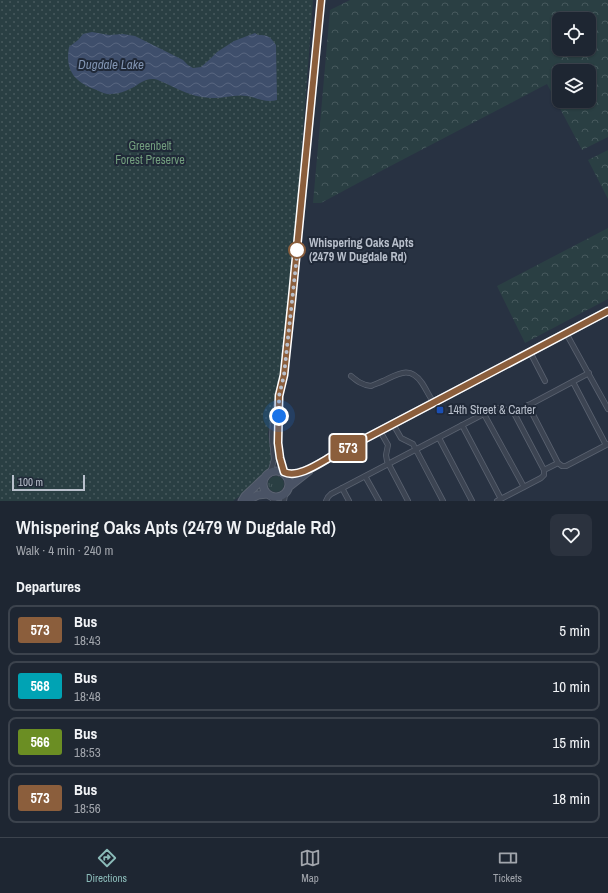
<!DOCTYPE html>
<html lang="en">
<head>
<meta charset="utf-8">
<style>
  body { margin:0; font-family:"Archivo Narrow",sans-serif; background:#2b323e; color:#f1f3f6; height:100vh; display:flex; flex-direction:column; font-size:15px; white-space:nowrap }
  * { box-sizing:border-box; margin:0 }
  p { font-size:13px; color:#a1a5ac }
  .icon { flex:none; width:22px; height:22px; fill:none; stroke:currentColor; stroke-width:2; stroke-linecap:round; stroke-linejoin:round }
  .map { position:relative; height:501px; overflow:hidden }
  .side { display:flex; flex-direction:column; background:#1e2632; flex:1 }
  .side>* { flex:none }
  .badge { padding:0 8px; border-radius:3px; font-size:14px; line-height:26px }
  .tools { position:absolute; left:552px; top:12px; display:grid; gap:8px }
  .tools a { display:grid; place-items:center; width:44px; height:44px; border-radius:8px; background:#1e2632; box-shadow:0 1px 3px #0004,0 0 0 1px #3c434d; font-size:20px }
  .scale { position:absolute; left:12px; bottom:10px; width:73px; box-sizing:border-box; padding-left:4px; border:2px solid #b9c0cc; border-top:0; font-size:11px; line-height:14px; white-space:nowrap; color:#b9c0cc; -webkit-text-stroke:3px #202938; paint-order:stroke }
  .you { position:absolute; width:20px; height:20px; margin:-10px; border:3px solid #fff; border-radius:50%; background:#1a73e8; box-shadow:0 0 0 6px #1a73e833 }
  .map>.badge { position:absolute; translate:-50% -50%; box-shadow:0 0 0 2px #fff }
  h2 { padding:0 16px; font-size:15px; line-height:36px }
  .round { display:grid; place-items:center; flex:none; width:42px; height:42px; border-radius:8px; background:#2b323e }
  .overview { display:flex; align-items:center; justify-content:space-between; height:68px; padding:0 16px }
  h1 { font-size:19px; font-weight:600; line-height:30px }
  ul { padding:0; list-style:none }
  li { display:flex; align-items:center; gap:12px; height:50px; margin:0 8px 6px; padding:0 8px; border:2px solid #3c434d; border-radius:8px }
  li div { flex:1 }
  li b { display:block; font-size:15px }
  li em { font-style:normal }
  li .badge { min-width:44px; font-weight:700; text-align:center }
  .tab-bar { display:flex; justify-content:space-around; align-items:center; height:56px; border-top:1px solid #3c434d; background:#1e2632; font-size:11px; color:#a1a5ac }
  .tab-bar a { display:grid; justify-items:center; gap:2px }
  .tab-bar .active { color:#8bbbb9 }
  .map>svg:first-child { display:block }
  .grass { fill:url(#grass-tufts) }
  .forest { fill:url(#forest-crowns); fill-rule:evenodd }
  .park { fill:url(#park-dots) }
  .water { fill:url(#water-waves) }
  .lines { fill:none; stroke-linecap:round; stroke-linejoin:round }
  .street-casing { stroke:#5a6270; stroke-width:6 }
  .secondary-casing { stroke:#5a6270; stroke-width:9 }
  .street { stroke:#3c4452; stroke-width:4.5 }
  .secondary { stroke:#4a5365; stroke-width:7 }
  .line-casing { stroke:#fff; stroke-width:9 }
  .line { stroke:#8b5e3c; stroke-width:6 }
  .walk { stroke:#b9c0cc; stroke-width:4; stroke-dasharray:0 7.2 }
  .stop-dot { fill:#fff; stroke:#8b5e3c; stroke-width:2 }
  .transit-dot { fill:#1a4fb4; stroke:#202938; stroke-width:1.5 }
  .labels { text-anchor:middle; stroke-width:4; stroke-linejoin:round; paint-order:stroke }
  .park-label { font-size:12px; fill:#719c7d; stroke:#202938 }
  .stop-label { font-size:12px; font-weight:bold; fill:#b9c0cc; stroke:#202938; text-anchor:start }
  .poi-label { font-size:12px; fill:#b9c0cc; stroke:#202938; text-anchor:start }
  .water-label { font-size:13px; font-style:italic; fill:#8194b2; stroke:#202938 }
</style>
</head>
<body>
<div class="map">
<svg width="608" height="501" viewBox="0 0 608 501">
  <defs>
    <pattern id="grass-tufts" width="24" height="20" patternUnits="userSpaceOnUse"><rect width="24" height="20" fill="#2a3f43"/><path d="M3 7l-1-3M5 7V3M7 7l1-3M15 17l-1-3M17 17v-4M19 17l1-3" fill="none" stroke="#47595d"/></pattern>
    <pattern id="forest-crowns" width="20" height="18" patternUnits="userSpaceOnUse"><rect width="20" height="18" fill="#2a3f43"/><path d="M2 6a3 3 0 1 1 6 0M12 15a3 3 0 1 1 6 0" fill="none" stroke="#47595d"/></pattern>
    <pattern id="park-dots" width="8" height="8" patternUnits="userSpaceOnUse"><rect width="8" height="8" fill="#2a3f43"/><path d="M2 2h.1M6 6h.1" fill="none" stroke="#47595d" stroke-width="1.8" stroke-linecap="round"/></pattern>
    <pattern id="water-waves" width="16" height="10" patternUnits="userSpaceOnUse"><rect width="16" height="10" fill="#3e4e6b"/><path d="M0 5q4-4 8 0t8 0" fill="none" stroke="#58667f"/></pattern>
  </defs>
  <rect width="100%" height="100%" fill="#283242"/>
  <path class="grass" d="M268 484a8 8 0 1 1 16 0a8 8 0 1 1-16 0Z"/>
  <path class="forest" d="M350,0H608V137L582,150L547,84L360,182L321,203H313L330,10ZM559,19H589V49H559ZM559,71H589V101H559Z
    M608,150V199L588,160Z
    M608,228V299L525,343L497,286Z"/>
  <path class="park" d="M0,0H313L287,345L268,433L272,458L271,464L268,470L251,488L233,501H0Z"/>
  <path class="water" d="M92,32L109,35L123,34L135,36L183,60L188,65L193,68L201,67L209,60L217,52L234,41L255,33L258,35C269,35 270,37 276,45L277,100C266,103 258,98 247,96C236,94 225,98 214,98C208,98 199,97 193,95C183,92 174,87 165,83C162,82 157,79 154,79C145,78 139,84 132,88C126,91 118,94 111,94C105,95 100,91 94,89C74,81 65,70 69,47L78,40L83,34Z"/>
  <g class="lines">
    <defs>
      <path id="street" d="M566,333L608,409
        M530,352L545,381
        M351,376C357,381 362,385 371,386C375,384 379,383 383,381C398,374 410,365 422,383C426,389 429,396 434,403
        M573,382L606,445
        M279,401C279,426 276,449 284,472
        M528,405L558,463
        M514,413L589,373
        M484,414L524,487
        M393,424L401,438L413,444L414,446L443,501
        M462,425L501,499
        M380,431L388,445L386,455L387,461L408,501
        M439,438L472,501
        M544,470L558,463L562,466H566L608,444
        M270,472L272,467L274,459L272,439L273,418L284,375L299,233L321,0
        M365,476L379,501
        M342,488L349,501
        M270,496L274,501
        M284,501L285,494
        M326,501L328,497L331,494L493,409C501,407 507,410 514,413L544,470V475L541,478L497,501"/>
      <path id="secondary" d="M263 484a13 13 0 1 1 26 0a13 13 0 1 1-26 0Z
        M285,473C301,477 320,463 334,455L608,311
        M290,486L309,471
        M242,501L245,496L263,479
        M246,501L258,495L267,494"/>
    </defs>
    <use href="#street" class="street-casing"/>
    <use href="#secondary" class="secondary-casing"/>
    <use href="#street" class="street"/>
    <use href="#secondary" class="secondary"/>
  </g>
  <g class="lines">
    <defs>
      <path id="line" d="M321,0L292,299L284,375L279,396L278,443L280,458L284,472C298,479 321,462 334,455L608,311"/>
    </defs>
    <use href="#line" class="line-casing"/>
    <use href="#line" class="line"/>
    <path class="walk" d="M279,416V396L284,375L298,246L297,250"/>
  </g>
  <circle class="stop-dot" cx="297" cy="250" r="8"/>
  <rect class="transit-dot" x="436" y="406" width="8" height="8" rx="2"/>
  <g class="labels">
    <g class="park-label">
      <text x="150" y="150">Greenbelt<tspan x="150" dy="14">Forest Preserve</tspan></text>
    </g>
    <g class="stop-label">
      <text x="309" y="247">Whispering Oaks Apts<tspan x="309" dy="14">(2479 W Dugdale Rd)</tspan></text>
    </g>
    <g class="poi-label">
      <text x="448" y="414">14th Street &amp; Carter</text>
    </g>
    <g class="water-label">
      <text x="111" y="69">Dugdale Lake</text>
    </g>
  </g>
</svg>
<div class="tools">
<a><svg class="icon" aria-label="locate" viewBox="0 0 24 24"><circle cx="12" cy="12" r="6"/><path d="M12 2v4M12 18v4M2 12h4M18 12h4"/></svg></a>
<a><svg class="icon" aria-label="layers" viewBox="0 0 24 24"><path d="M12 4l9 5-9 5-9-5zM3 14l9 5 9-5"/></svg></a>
</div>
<div class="scale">100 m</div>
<div class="you" style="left:279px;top:416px"></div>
<b class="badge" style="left:348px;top:448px;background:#8b5e3c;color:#fff">573</b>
</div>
<section class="side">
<div class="overview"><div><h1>Whispering Oaks Apts (2479 W Dugdale Rd)</h1><p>Walk · 4 min · 240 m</p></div><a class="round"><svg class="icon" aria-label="heart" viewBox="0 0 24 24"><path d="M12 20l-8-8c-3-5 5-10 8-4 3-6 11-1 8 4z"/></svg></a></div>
<h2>Departures</h2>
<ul>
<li><span class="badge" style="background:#8b5e3c;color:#fff">573</span><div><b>Bus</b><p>18:43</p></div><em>5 min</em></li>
<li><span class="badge" style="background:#00a3b4;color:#fff">568</span><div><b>Bus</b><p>18:48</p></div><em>10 min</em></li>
<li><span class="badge" style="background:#6b8e23;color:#fff">566</span><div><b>Bus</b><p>18:53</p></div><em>15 min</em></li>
<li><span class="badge" style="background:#8b5e3c;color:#fff">573</span><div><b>Bus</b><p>18:56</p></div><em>18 min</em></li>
</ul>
</section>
<nav class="tab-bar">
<a class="active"><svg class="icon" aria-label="directions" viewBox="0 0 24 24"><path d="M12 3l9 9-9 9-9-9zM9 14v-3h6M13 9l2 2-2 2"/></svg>Directions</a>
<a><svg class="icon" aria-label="map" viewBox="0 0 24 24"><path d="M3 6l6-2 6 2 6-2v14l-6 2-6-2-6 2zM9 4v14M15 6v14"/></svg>Map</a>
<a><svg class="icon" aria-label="tickets" viewBox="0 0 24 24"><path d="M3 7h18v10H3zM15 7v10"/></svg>Tickets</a>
</nav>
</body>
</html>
